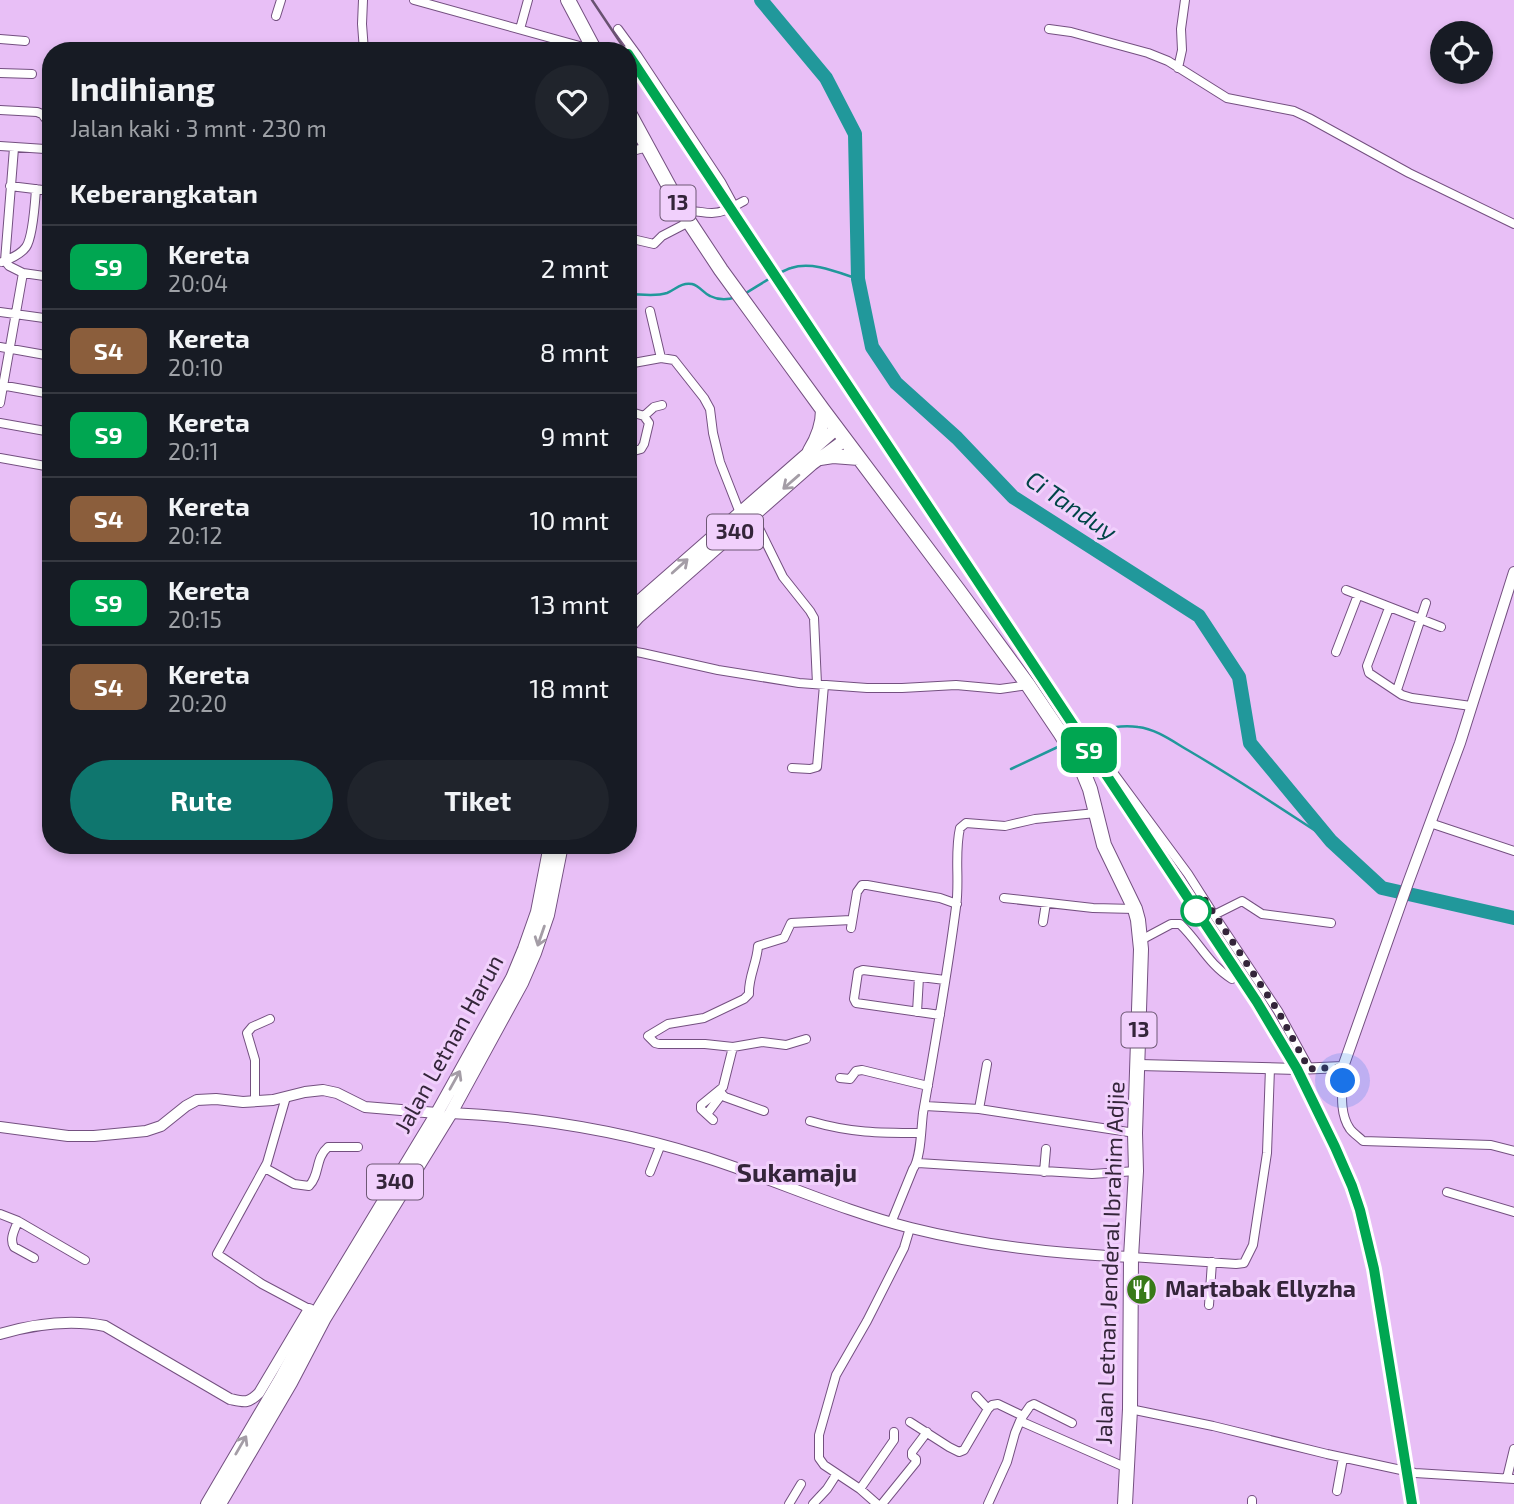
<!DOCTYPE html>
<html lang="id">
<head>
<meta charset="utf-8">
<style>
  body { margin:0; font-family:"Exo 2",sans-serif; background:#20242c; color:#f1f3f6; height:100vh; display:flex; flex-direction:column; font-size:26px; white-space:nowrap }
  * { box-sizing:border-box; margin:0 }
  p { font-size:23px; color:#9ea1a6 }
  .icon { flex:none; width:38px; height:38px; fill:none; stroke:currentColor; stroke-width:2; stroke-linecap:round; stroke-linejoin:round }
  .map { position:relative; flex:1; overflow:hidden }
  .panel { position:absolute; left:42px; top:42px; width:595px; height:812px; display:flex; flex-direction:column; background:#171b24; border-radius:28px; box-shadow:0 4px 10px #0003 }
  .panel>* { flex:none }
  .badge { padding:0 14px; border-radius:10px; font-size:24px; line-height:46px }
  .controls { position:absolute; left:1430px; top:21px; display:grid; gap:14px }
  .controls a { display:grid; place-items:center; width:63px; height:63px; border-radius:50%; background:#171b24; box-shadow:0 4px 10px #0003; font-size:35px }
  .you { position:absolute; width:35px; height:35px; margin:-18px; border:5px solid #fff; border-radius:50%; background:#1a73e8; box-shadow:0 0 0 10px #1a73e833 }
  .map>.badge { position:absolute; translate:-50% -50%; box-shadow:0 0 0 4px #fff }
  h2 { padding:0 28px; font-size:26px; line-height:63px }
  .round { display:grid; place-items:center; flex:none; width:74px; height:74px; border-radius:37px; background:#20242c }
  .head { display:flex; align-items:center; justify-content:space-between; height:119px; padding:0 28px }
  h1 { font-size:33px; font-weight:700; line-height:52px }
  .primary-button { display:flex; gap:14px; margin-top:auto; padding:14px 28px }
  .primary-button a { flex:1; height:80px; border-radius:42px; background:#0f766e; color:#fff; font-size:28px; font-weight:700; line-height:80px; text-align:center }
  .primary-button a+a { background:#20242c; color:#f1f3f6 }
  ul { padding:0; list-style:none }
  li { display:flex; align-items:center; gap:21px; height:84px; padding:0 28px; border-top:2px solid #363941 }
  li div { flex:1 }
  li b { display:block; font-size:26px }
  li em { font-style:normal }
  li .badge { min-width:77px; font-weight:700; text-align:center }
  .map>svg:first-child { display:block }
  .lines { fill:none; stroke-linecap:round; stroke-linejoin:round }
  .stream { stroke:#21989b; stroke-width:2.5 }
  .river { stroke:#21989b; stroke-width:14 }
  .street-casing { stroke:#745080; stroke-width:10 }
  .secondary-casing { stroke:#745080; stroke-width:12 }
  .primary-casing { stroke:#745080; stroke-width:14 }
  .highway-casing { stroke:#745080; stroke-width:16 }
  .street { stroke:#fff; stroke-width:8 }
  .secondary { stroke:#fff; stroke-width:10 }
  .primary { stroke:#fff; stroke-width:12 }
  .highway { stroke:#fff; stroke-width:14 }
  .rail { stroke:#695271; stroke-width:2.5 }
  .oneway { stroke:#a49da6 }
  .line-casing { stroke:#fff; stroke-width:16 }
  .line { stroke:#00a651; stroke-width:10 }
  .walk { stroke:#34253a; stroke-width:7; stroke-dasharray:0 12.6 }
  .stop-dot { fill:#fff; stroke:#00a651; stroke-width:3.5 }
  .labels { text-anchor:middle; stroke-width:6; stroke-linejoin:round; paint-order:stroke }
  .shield { fill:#f1d0fc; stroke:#6d5874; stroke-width:2 }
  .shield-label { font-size:21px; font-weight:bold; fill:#34253a }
  .street-label { font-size:23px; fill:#34253a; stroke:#f1d0fc }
  .poi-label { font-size:23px; font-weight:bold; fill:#34253a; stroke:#f1d0fc; text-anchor:start }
  .water-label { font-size:24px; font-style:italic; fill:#004547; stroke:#f1d0fc }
  .quarter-label { font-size:26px; font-weight:bold; fill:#34253a; stroke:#f1d0fc }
</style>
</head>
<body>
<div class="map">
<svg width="1514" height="1504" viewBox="0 0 1514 1504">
  <rect width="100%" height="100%" fill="#e8bff6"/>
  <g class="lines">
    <path class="stream" d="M746,293C758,286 778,272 791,268C812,261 837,272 858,279
      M628,294C640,294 655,297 667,293C675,290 681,282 692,284C700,286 703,293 710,296C718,300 728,300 736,297
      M1071,741C1092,731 1116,724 1138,727C1157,729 1175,743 1191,752C1239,780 1285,811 1331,841
      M1011,769L1062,745"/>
    <path class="river" d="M761,0L826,78L855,134L858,279L872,347L896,383L957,438L1013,497L1199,616L1239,677L1250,743L1331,841L1382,888L1514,918"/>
    <defs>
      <path id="street" d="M363,0L362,24L364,51
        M414,0L594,50
        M276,16L281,0
        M520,29L528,0
        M618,29L637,55L721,182L734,206
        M1049,29L1071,32L1148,53L1168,61L1227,98L1294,111L1309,118L1409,173L1514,224
        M0,39L25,41
        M333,51H340
        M1178,68L1182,50L1181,29L1185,0
        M0,73L32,74
        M0,110L37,112L42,114L49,123L47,146L45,149L0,146
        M628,152L648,147
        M10,186L51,191
        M684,214C700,209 698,213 712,213C724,213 734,206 744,201
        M628,238L654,244L662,236L689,222
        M2,262C10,259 21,254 26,247C33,237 35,203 36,189
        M23,273L51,277
        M650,311L661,358
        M0,312L51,319
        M0,347L51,356
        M628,364L661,358L674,360L704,398L710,409L713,433L720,462L740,513
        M0,385L51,394
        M0,403L23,273L9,266L5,261L14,148
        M628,411L644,416L649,423L644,444L641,449L634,451L628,449
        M644,416L654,407L662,405
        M0,423L51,432
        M0,458L51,467
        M753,516L783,577L810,611L814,618L817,684
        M1346,590L1441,627
        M1389,608L1367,666L1369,673L1402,695L1412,698L1471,706
        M628,646L636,652L642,653L718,670L799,683L867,688H902L956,685L1000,689L1028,685
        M1336,652L1358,595
        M1397,690L1426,603
        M1081,767L1086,759L1082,749L1090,743L1092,744L1188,874L1214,915
        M792,768L810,769L817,767L824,685
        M1430,823L1514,851
        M1004,898L1093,908L1135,909
        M1043,922L1046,903
        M851,928L857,892L862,885H867L940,898L957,904
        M1141,940L1171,924H1180C1199,942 1209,965 1232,979
        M917,1012L919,977
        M940,1015L856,1003L854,999L858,972L863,970L945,980
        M806,1039L786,1045L762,1042L733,1047L705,1044H659L655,1043L648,1036L668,1024L704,1018L744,999L749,994C748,978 757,963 758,946L784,938L791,923L851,920
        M1343,1067C1343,1086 1338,1112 1350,1129C1353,1133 1359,1137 1363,1141L1491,1145L1514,1151
        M1309,1068L1278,1011L1214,915L1242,901L1262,914L1331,923
        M840,1078L850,1079L856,1071L862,1070L928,1086
        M720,1090L722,1094L725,1097L764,1111
        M286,1097L267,1163L217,1254L262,1284L309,1309
        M255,1101V1060L247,1033L252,1027L270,1019
        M925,1106L979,1109L1135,1133
        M979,1109L987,1064
        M707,1114L722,1094
        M713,1120L701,1109V1105L723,1087L733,1047
        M810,1121C851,1133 879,1133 920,1133
        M918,1163L1092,1174L1136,1171
        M265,1168L294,1184L309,1186C320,1175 315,1158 328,1147H358
        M650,1172L661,1144
        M1044,1172L1046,1149
        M1447,1192L1514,1212
        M0,1214L18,1221L85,1260
        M18,1221C15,1229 9,1239 14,1247L34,1258
        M891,1223L913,1169C921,1158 921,1129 923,1113C935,1045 947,976 956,907C960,881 954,854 960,828L966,823L1005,826L1035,819L1096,813
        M1131,1257L1236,1264L1244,1263L1253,1245L1267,1153L1270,1068
        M1209,1305L1212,1262
        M976,1396L988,1409
        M1130,1409L1213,1426L1327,1454L1415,1473L1514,1479
        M1023,1416L1030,1406L1034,1404L1072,1423
        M910,1422L949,1447L959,1452L964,1450L988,1409L992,1405L998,1404L1023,1416L1020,1421
        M1507,1478L1514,1449
        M860,1489L894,1440V1432
        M1337,1491L1343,1458
        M1252,1500V1504
        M789,1504L801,1484
        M813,1504L827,1489L836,1475
        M877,1504L860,1489L824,1465L819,1458V1435L836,1375L867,1321L904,1248L910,1228
        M882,1504L916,1462V1459L912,1456V1452L927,1432
        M988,1504L1007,1462L1015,1433L1020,1421L1127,1468"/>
      <path id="secondary" d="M1139,1065L1297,1069L1343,1067L1408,883L1460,743L1514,572
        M451,1113C538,1117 618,1130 701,1156C772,1178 839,1210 911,1228C983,1246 1057,1254 1131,1257
        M0,1127L68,1136H94L146,1131L161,1126L186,1106L197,1100L216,1099L243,1102L273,1100L305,1092L323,1090L337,1093L365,1107L437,1113
        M0,1334C34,1324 70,1319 105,1326L230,1399C244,1402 248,1404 259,1393L309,1309L322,1316"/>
      <path id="primary" d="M628,611L837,428
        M628,628L638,617L812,464L845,440
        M207,1504L281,1378L316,1313L437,1113L512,978L524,949L537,912L550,845
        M220,1504L291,1383L325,1318L451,1113L522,983L535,953L548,915L562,845"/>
      <path id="highway" d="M568,0L595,51
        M628,111L684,214L721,270L823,410L959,591L1028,685L1061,734L1081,767L1090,789L1104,845L1135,909L1138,920L1141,949L1135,1133L1136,1171L1131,1257L1130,1409L1125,1504
        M810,451C818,438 823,426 823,410
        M820,458L833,456L859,458"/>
    </defs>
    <use href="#street" class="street-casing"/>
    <use href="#secondary" class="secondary-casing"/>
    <use href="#primary" class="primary-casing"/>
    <use href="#highway" class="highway-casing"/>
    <use href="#street" class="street"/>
    <use href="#secondary" class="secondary"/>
    <use href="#primary" class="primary"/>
    <use href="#highway" class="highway"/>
    <path class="rail" d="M592,0L626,51
      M628,54L1257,1002L1297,1069L1335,1147L1352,1187L1360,1210L1374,1269L1412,1504"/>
  </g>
  <defs><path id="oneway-shaft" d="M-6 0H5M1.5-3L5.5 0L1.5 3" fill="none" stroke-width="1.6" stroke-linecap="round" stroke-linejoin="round" transform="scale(1.75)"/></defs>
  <g class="oneway">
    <use href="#oneway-shaft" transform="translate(791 482) rotate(139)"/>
    <use href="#oneway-shaft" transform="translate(680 566) rotate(-42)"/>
    <use href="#oneway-shaft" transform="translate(541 936) rotate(109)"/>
    <use href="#oneway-shaft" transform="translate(455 1080) rotate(-61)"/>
    <use href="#oneway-shaft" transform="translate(241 1445) rotate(-60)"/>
  </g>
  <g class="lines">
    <defs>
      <path id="line" d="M628,54L1257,1002L1297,1069L1335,1147L1352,1186L1360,1210L1374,1269L1412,1504"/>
    </defs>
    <use href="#line" class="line-casing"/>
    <use href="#line" class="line"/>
    <path class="walk" d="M1196,911L1201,894L1278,1011L1309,1069L1343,1067V1081"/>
  </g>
  <defs>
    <symbol id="restaurant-disc" viewBox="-11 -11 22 22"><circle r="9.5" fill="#387a18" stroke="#f1d0fc"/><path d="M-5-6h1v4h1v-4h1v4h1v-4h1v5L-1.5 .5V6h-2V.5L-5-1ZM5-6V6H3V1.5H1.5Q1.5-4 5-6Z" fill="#fff"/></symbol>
  </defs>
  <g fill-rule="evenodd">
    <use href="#restaurant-disc" x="1124" y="1272" width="35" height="35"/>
  </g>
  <circle class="stop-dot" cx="1196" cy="911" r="14"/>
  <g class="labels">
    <g class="shield">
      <rect x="660.5" y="185.5" width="35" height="35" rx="5"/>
      <rect x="707" y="514.5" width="56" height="35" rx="5"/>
      <rect x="1121.5" y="1012.5" width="35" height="35" rx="5"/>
      <rect x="367" y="1164.5" width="56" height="35" rx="5"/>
    </g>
    <g class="shield-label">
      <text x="678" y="210">13</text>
      <text x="735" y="539">340</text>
      <text x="1139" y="1037">13</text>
      <text x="395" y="1189">340</text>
    </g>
    <g class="street-label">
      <text transform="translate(449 1044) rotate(-61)" y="8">Jalan Letnan Harun</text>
      <text transform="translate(1110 1263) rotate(-88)" y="8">Jalan Letnan Jenderal Ibrahim Adjie</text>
    </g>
    <g class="poi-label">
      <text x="1165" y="1297">Martabak Ellyzha</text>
    </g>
    <g class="water-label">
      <text transform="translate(1071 506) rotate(34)" y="8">Ci Tanduy</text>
    </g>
    <g class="quarter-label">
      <text x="797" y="1182">Sukamaju</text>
    </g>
  </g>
</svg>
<div class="controls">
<a><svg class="icon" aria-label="locate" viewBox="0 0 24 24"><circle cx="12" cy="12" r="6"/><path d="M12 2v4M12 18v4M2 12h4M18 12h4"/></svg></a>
</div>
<div class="you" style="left:1343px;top:1081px"></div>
<b class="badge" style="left:1089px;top:750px;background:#00a651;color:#fff">S9</b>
<section class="panel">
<div class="head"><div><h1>Indihiang</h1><p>Jalan kaki · 3 mnt · 230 m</p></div><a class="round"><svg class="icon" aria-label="heart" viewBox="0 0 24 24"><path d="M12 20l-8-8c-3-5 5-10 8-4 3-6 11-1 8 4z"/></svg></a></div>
<h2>Keberangkatan</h2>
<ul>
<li><span class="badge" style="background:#00a651;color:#fff">S9</span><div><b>Kereta</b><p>20:04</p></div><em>2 mnt</em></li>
<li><span class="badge" style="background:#8b5e3c;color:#fff">S4</span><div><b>Kereta</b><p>20:10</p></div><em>8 mnt</em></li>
<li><span class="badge" style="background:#00a651;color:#fff">S9</span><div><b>Kereta</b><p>20:11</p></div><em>9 mnt</em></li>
<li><span class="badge" style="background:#8b5e3c;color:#fff">S4</span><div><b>Kereta</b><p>20:12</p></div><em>10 mnt</em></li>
<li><span class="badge" style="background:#00a651;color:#fff">S9</span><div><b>Kereta</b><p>20:15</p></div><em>13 mnt</em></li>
<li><span class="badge" style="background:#8b5e3c;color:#fff">S4</span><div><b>Kereta</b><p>20:20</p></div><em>18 mnt</em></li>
</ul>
<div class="primary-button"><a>Rute</a><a>Tiket</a></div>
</section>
</div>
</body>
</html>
